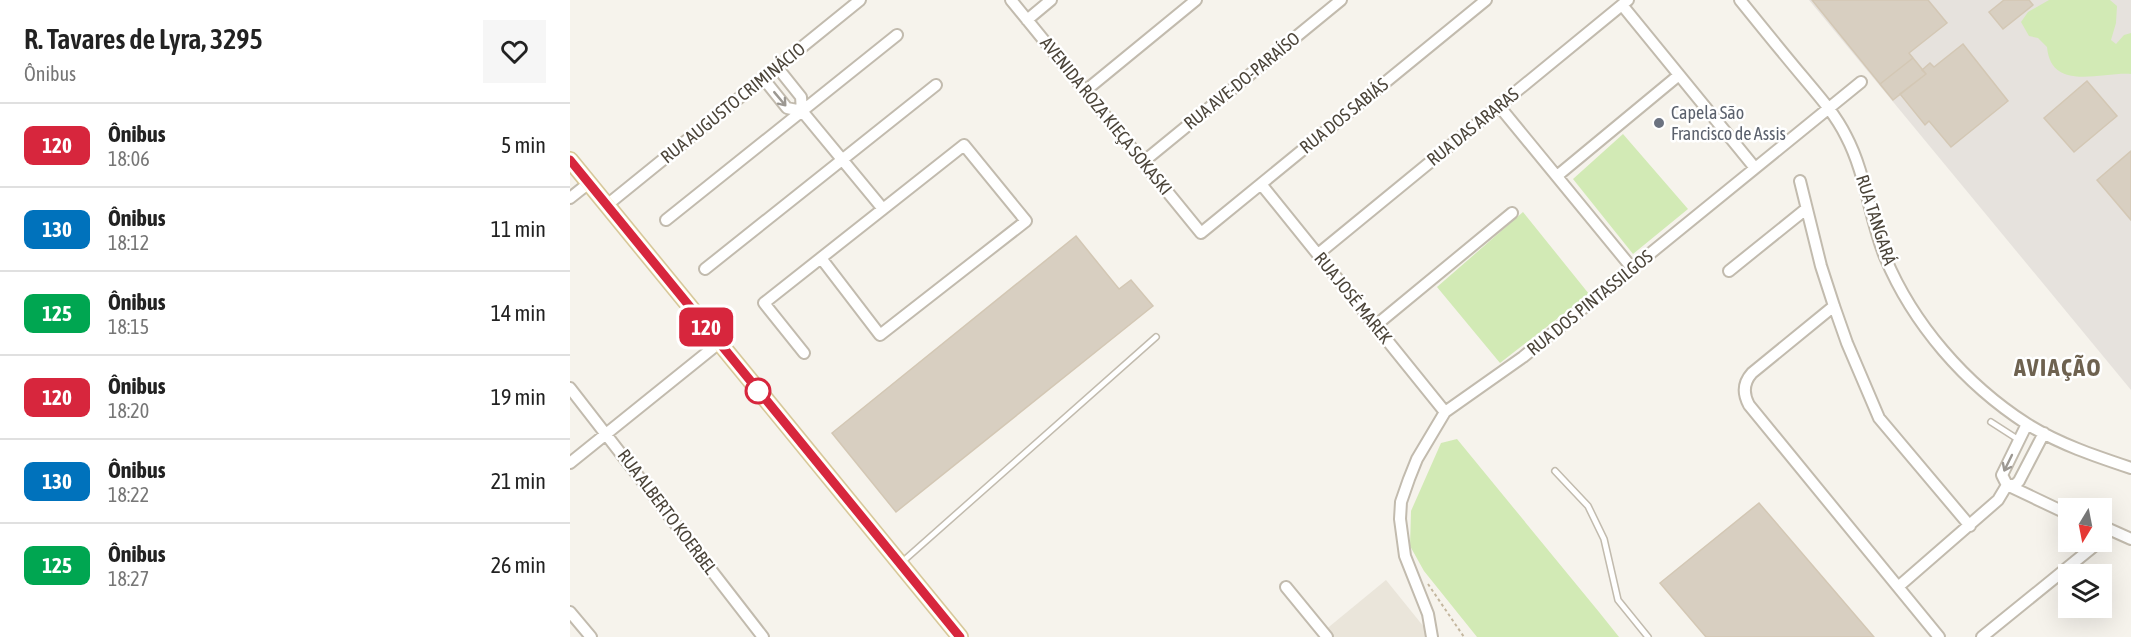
<!DOCTYPE html>
<html lang="pt">
<head>
<meta charset="utf-8">
<style>
  body { margin:0; font-family:"Asap Condensed",sans-serif; background:#f6f6f6; color:#222; height:100vh; display:flex; flex-direction:column; font-size:22px; white-space:nowrap }
  * { box-sizing:border-box; margin:0 }
  p { font-size:20px; color:#767676 }
  .icon { flex:none; width:33px; height:33px; fill:none; stroke:currentColor; stroke-width:2; stroke-linecap:round; stroke-linejoin:round }
  .map { position:relative; flex:1; overflow:hidden }
  .sheet { display:flex; flex-direction:column; background:#fff; width:570px }
  .sheet>* { flex:none }
  .badge { padding:0 12px; border-radius:9px; font-size:21px; line-height:39px }
  .needle { width:39px; rotate:190deg }
  .controls { position:absolute; left:1488px; top:498px; display:grid; gap:12px }
  .controls a { display:grid; place-items:center; width:54px; height:54px; border-radius:0px; background:#fff; box-shadow:0 6px 24px #0002; font-size:30px }
  .map>.badge { position:absolute; translate:-50% -50%; box-shadow:0 0 0 3px #fff }
  .round { display:grid; place-items:center; flex:none; width:63px; height:63px; border-radius:0px; background:#f6f6f6 }
  .head { display:flex; align-items:center; justify-content:space-between; height:102px; padding:0 24px }
  h1 { font-size:28px; font-weight:600; line-height:45px }
  ul { padding:0; list-style:none }
  li { display:flex; align-items:center; gap:18px; height:84px; padding:0 24px; border-top:2px solid #e0e0e0 }
  li div { flex:1 }
  li b { display:block; font-size:22px }
  li em { font-style:normal }
  li .badge { min-width:66px; font-weight:700; text-align:center }
  main { display:flex; flex:1; min-height:0 }
  .map>svg:first-child { display:block }
  .residential { fill:#eae5da }
  .industrial { fill:#e6e2dd }
  .green { fill:#d2eab5 }
  .building { fill:#d8cfc1; stroke:#d3c7b4; stroke-width:1.5 }
  .lines { fill:none; stroke-linecap:round; stroke-linejoin:round }
  .service-casing { stroke:#c2bbae; stroke-width:8 }
  .minor-casing { stroke:#c2bbae; stroke-width:14 }
  .secondary-casing { stroke:#d6c79b; stroke-width:18 }
  .path { stroke:#c4b79f; stroke-width:2; stroke-dasharray:3 3; stroke-linecap:butt }
  .service { stroke:#fff; stroke-width:5 }
  .minor { stroke:#fff; stroke-width:10 }
  .secondary { stroke:#fff3cd; stroke-width:15 }
  .oneway { stroke:#9c9892 }
  .line-casing { stroke:#fff; stroke-width:14 }
  .line { stroke:#d7263d; stroke-width:9 }
  .worship-dot { fill:#6b7280; stroke:#fff; stroke-width:2 }
  .stop-dot { fill:#fff; stroke:#d7263d; stroke-width:3 }
  .labels { text-anchor:middle; stroke-width:5; stroke-linejoin:round; paint-order:stroke }
  .street-label { font-size:18px; fill:#4b4439; stroke:#fff }
  .worship-label { font-size:18px; fill:#5b616d; stroke:#fff; text-anchor:start }
  .district-label { font-size:24px; font-weight:bold; letter-spacing:1.5px; fill:#6e6250; stroke:#fff }
</style>
</head>
<body>
<main>
<section class="sheet">
<div class="head"><div><h1>R. Tavares de Lyra, 3295</h1><p>Ônibus</p></div><a class="round"><svg class="icon" aria-label="heart" viewBox="0 0 24 24"><path d="M12 20l-8-8c-3-5 5-10 8-4 3-6 11-1 8 4z"/></svg></a></div>
<ul>
<li><span class="badge" style="background:#d7263d;color:#fff">120</span><div><b>Ônibus</b><p>18:06</p></div><em>5 min</em></li>
<li><span class="badge" style="background:#0072bc;color:#fff">130</span><div><b>Ônibus</b><p>18:12</p></div><em>11 min</em></li>
<li><span class="badge" style="background:#00a651;color:#fff">125</span><div><b>Ônibus</b><p>18:15</p></div><em>14 min</em></li>
<li><span class="badge" style="background:#d7263d;color:#fff">120</span><div><b>Ônibus</b><p>18:20</p></div><em>19 min</em></li>
<li><span class="badge" style="background:#0072bc;color:#fff">130</span><div><b>Ônibus</b><p>18:22</p></div><em>21 min</em></li>
<li><span class="badge" style="background:#00a651;color:#fff">125</span><div><b>Ônibus</b><p>18:27</p></div><em>26 min</em></li>
</ul>
</section>
<div class="map">
<svg width="1561" height="637" viewBox="0 0 1561 637">
  <rect width="100%" height="100%" fill="#f6f3ec"/>
  <path class="residential" d="M816,580L862,637H759L754,631Z"/>
  <path class="industrial" d="M1239,0H1561V390Z"/>
  <path class="green" d="M1479,0H1540L1547,6L1546,23L1541,40L1546,44L1554,35L1561,33V74C1530,72 1481,92 1477,47L1468,38L1459,36L1451,22L1458,12Z
    M1053,134L1118,209L1063,254L1003,179Z
    M953,212L1019,294L930,363L867,287Z
    M887,439L1029,612L1049,637H907L854,571L840,546L841,511L871,443Z"/>
  <path class="building" d="M1242,0H1358L1377,23L1339,53L1343,58L1310,84Z
    M1434,0H1459L1463,5L1433,29L1419,12Z
    M1393,44L1438,101L1381,147L1359,121L1355,125L1330,94L1356,74L1352,70L1360,63L1364,67Z
    M1343,58L1356,74L1323,100L1310,84Z
    M1517,81L1547,116L1504,152L1474,118Z
    M1561,151V220L1527,180Z
    M506,236L549,289L561,280L583,306L326,512L262,433Z
    M1189,503L1304,637H1136L1090,583Z"/>
  <g class="lines">
    <defs>
      <path id="service" d="M1421,422L1449,440
        M985,471L1018,506L1034,539L1048,600L1078,637
        M331,563L586,337"/>
      <path id="minor" d="M441,0L631,233L916,0
        M1170,0C1191,26 1212,52 1233,77C1249,96 1265,114 1276,136C1296,174 1299,217 1315,257C1343,324 1395,384 1457,424C1489,444 1525,456 1561,468
        M1052,5L1185,168
        M457,20L481,0
        M207,67L231,97L232,111L313,209
        M193,78L217,108L232,111
        M515,91L626,0
        M929,106L1062,268
        M573,162L771,0
        M987,176L1109,75
        M1230,181L1251,266L1264,306L1277,343L1309,418L1400,526
        M691,184L875,412
        M0,198L19,183
        M37,205L290,0
        M96,220L327,35
        M748,254L1058,0
        M135,269L366,85
        M1159,271L1236,209
        M1264,306L1182,373C1173,383 1173,394 1179,405L1369,637
        M805,326L942,213
        M234,353L194,303L394,145L456,221L310,335L251,258
        M0,388L193,637
        M1457,424L1432,475L1437,485L1498,514
        M0,463L149,343
        M1437,485H1445L1449,481L1474,433
        M1532,526L1561,539
        M716,587L757,637
        M1328,587L1428,500L1437,485
        M0,612L21,637
        M862,637L858,614L835,556L830,519L831,502L839,479L847,459L875,412L953,357L1291,82
        M1412,637L1529,542"/>
      <path id="secondary" d="M0,160L390,637"/>
    </defs>
    <use href="#service" class="service-casing"/>
    <use href="#minor" class="minor-casing"/>
    <use href="#secondary" class="secondary-casing"/>
    <path class="path" d="M858,584L894,637"/>
    <use href="#service" class="service"/>
    <use href="#minor" class="minor"/>
    <use href="#secondary" class="secondary"/>
  </g>
  <defs><path id="oneway-shaft" d="M-6 0H5M1.5-3L5.5 0L1.5 3" fill="none" stroke-width="1.6" stroke-linecap="round" stroke-linejoin="round" transform="scale(1.5)"/></defs>
  <g class="oneway">
    <use href="#oneway-shaft" transform="translate(210 99) rotate(50)"/>
    <use href="#oneway-shaft" transform="translate(1438 463) rotate(116)"/>
  </g>
  <g class="lines">
    <defs>
      <path id="line" d="M0,160L390,637"/>
    </defs>
    <use href="#line" class="line-casing"/>
    <use href="#line" class="line"/>
  </g>
  <circle class="worship-dot" cx="1089" cy="123" r="6"/>
  <circle class="stop-dot" cx="188" cy="391" r="12"/>
  <g class="labels">
    <g class="street-label">
      <text transform="translate(672 81) rotate(-39)" y="6">RUA AVE-DO-PARAÍSO</text>
      <text transform="translate(163 103) rotate(-39)" y="6">RUA AUGUSTO CRIMINÁCIO</text>
      <text transform="translate(536 116) rotate(51)" y="6">AVENIDA ROZA KIEÇA SOKASKI</text>
      <text transform="translate(774 116) rotate(-39)" y="6">RUA DOS SABIÁS</text>
      <text transform="translate(903 127) rotate(-39)" y="6">RUA DAS ARARAS</text>
      <text transform="translate(1306 220) rotate(72)" y="6">RUA TANGARÁ</text>
      <text transform="translate(783 298) rotate(51)" y="6">RUA JOSÉ MAREK</text>
      <text transform="translate(1020 303) rotate(-39)" y="6">RUA DOS PINTASSILGOS</text>
      <text transform="translate(97 512) rotate(53)" y="6">RUA ALBERTO KOERBEL</text>
    </g>
    <g class="worship-label">
      <text x="1101" y="119">Capela São<tspan x="1101" dy="21">Francisco de Assis</tspan></text>
    </g>
    <g class="district-label">
      <text x="1488" y="376">AVIAÇÃO</text>
    </g>
  </g>
</svg>
<div class="controls">
<a><svg class="needle" viewBox="-14 -14 28 28"><path d="M0-13l5 13h-10z" fill="#e53935"/><path d="M0 13l5-13h-10z" fill="#767676"/></svg></a>
<a><svg class="icon" aria-label="layers" viewBox="0 0 24 24"><path d="M12 4l9 5-9 5-9-5zM3 14l9 5 9-5"/></svg></a>
</div>
<b class="badge" style="left:136px;top:327px;background:#d7263d;color:#fff">120</b>
</div>
</main>
</body>
</html>
